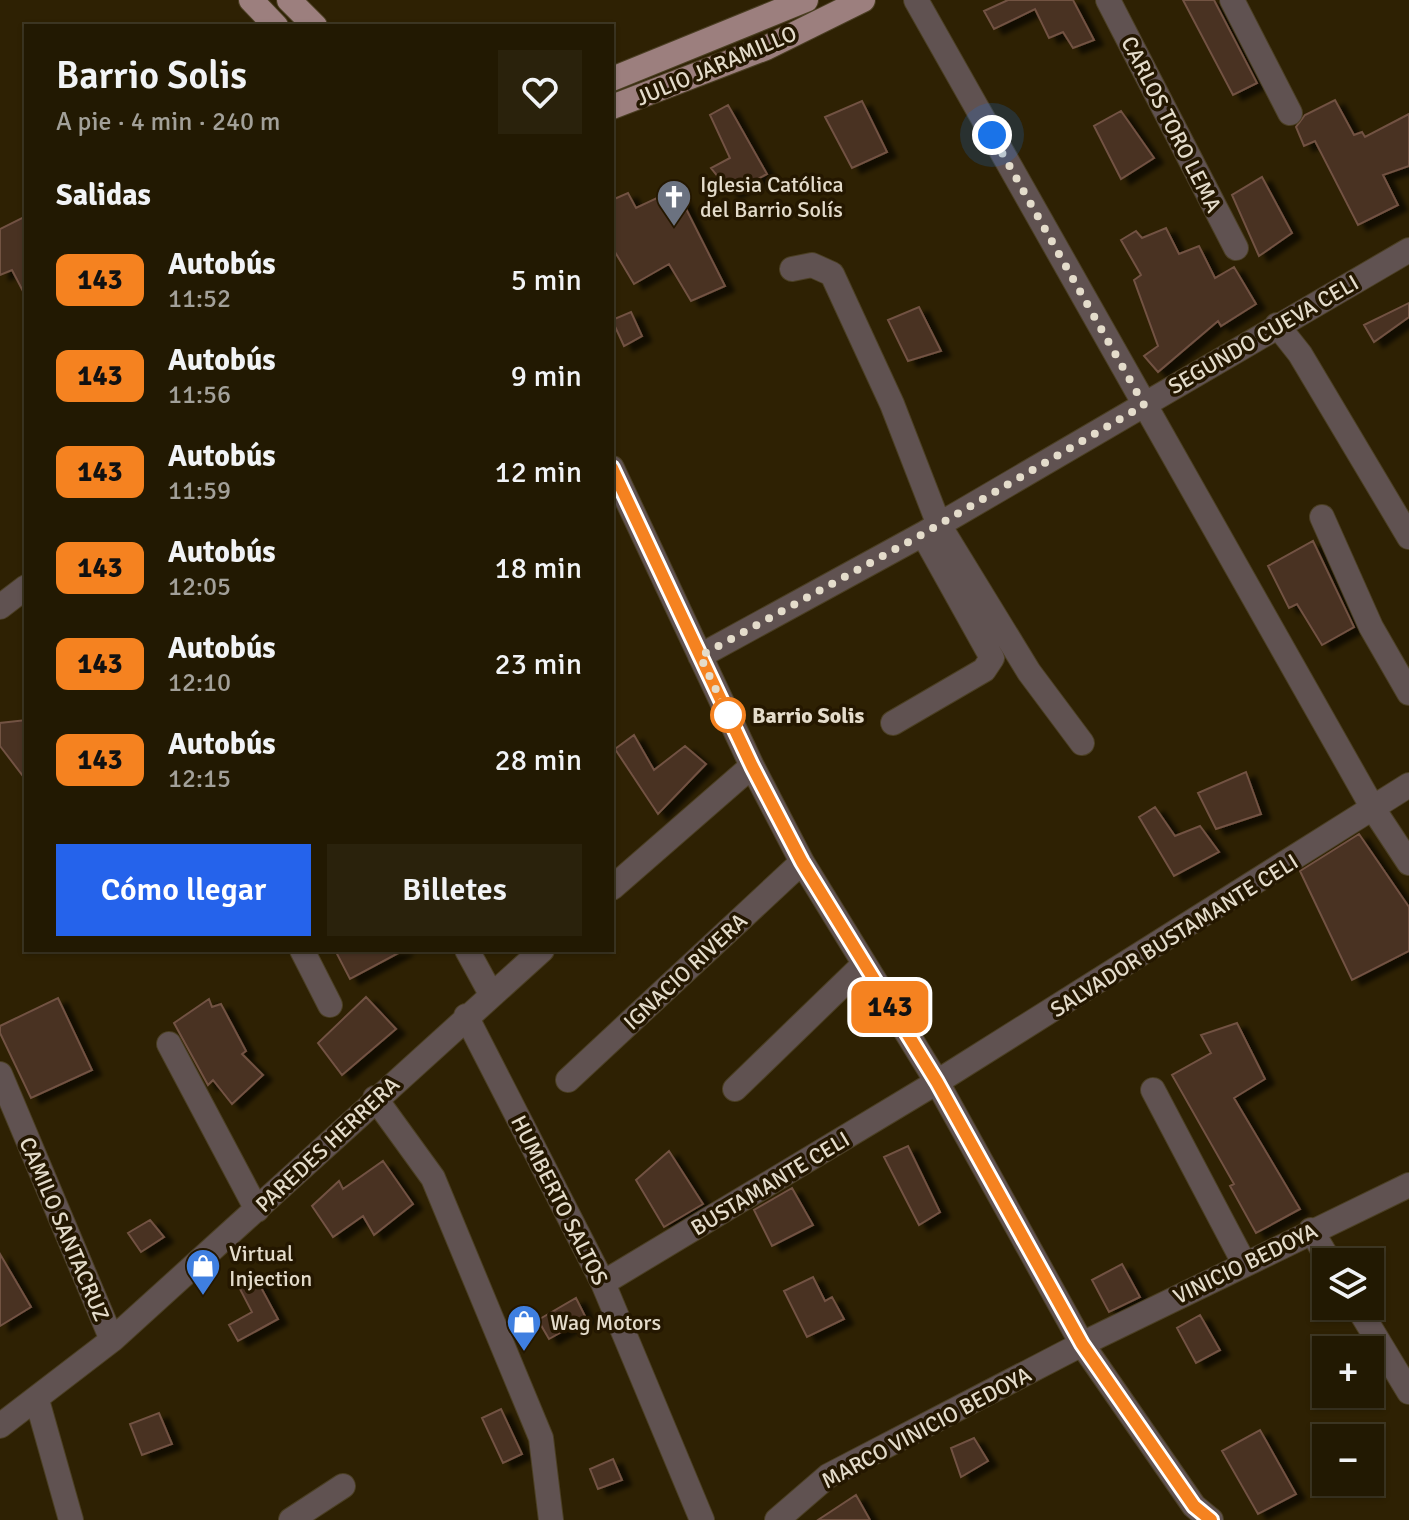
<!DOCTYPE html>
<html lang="es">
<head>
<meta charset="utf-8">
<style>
  body { margin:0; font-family:Signika,sans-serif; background:#2a220c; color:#f1f3f6; height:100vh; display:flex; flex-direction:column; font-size:30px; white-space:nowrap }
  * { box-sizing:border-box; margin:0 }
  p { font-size:26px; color:#a2a099 }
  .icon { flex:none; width:44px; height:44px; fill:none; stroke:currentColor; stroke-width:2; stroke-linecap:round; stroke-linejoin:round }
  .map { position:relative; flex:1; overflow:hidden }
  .details { position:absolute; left:24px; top:24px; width:590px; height:928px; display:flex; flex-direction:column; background:#221902; border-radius:0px; box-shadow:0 2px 6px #0004,0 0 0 2px #3f3824 }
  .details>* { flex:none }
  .badge { padding:0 16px; border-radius:12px; font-size:28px; line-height:52px }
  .fabs { position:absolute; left:1312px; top:1248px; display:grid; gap:16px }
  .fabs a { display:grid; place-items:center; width:72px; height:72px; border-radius:0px; background:#221902; box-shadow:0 2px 6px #0004,0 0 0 2px #3f3824; font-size:40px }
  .you { position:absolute; width:40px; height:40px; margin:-20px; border:6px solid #fff; border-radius:50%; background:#1a73e8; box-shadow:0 0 0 12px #1a73e833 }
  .map>.badge { position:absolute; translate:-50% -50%; box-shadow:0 0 0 4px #fff }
  h2 { padding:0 32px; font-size:30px; line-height:72px }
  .round { display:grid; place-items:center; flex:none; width:84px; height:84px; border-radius:0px; background:#2a220c }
  .head { display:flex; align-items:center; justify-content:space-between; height:136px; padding:0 32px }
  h1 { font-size:38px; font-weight:600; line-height:60px }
  .primary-button { display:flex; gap:16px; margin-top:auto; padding:16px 32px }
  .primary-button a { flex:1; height:92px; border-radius:0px; background:#2563eb; color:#fff; font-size:32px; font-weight:600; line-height:92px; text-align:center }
  .primary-button a+a { background:#2a220c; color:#f1f3f6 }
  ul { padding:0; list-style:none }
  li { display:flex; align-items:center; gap:24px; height:96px; padding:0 32px }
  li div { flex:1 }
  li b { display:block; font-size:30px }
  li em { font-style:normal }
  li .badge { min-width:88px; font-weight:700; text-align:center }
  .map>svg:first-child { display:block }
  .building { fill:#483024; stroke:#725243; stroke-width:2; filter:url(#shadow) }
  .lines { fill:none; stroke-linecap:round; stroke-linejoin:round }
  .minor-casing { stroke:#4b3f23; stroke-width:26 }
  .major-casing { stroke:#4b3f23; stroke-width:26 }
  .minor { stroke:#605251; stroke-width:24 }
  .major { stroke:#9c7f7e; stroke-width:24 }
  .line-casing { stroke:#fff; stroke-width:18 }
  .line { stroke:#f58220; stroke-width:12 }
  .walk { stroke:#e4dccb; stroke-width:8; stroke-dasharray:0 14.4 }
  .stop-dot { fill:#fff; stroke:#f58220; stroke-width:4 }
  .labels { text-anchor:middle; stroke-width:7; stroke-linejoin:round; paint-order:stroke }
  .street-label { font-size:22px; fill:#e4dccb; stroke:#241700 }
  .poi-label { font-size:22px; fill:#e4dccb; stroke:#241700; text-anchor:start }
  .stop-label { font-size:22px; font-weight:bold; fill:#e4dccb; stroke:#241700; text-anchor:start }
</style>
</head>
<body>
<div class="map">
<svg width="1409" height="1520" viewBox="0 0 1409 1520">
  <defs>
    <filter id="shadow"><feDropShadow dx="9" dy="5" stdDeviation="2" flood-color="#0009"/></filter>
  </defs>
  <rect width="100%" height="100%" fill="#2e2103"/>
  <path class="building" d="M1008,0H1073L1094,40L1073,48L1063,32L1049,38L1035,9L994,29L984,11Z
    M1183,0H1214L1257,83L1233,95Z
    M1335,100L1354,135L1362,132L1365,137L1409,114V166L1383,175L1398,205L1358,225L1315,141L1304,146L1296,127L1305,115Z
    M862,101L887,152L852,168L825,117Z
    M728,105L767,174L731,193L711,168L730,158L710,115Z
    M1121,111L1154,158L1121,179L1094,126Z
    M1262,177L1292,233L1259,256L1232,195Z
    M676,189L725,286L691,301L669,264L634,284L612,247V200L628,193L636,208Z
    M26,216V297L12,270L0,275V229Z
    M1166,228L1179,254L1199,246L1215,278L1234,267L1256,304L1221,326L1218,321L1158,372L1144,356L1158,346L1134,280L1141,275L1121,240L1136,231L1142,238Z
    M1409,303V317L1374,342L1364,325Z
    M919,307L941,351L908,361L888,320Z
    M631,312L642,336L624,346L612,320Z
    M1313,541L1354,627L1322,645L1297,604L1289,608L1268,566Z
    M26,720V780L0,746V723Z
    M634,735L654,770L685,746L706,764L658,814L615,749Z
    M1246,772L1261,814L1216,829L1198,793Z
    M1155,807L1175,836L1200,826L1219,852L1174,876L1139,817Z
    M1359,834L1409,907V951L1352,980L1300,871Z
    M335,950H404L350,979Z
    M366,997L396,1029L342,1075L318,1043Z
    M58,998L92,1070L31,1098L0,1033V1026Z
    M209,999L212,1007L221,1004L246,1051L242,1054L263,1075L232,1104L213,1080L208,1085L174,1023Z
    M1237,1023L1265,1079L1234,1098L1300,1209L1256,1233L1230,1186L1234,1184L1172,1075L1211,1053L1201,1035Z
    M908,1146L940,1212L919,1225L884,1157Z
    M669,1151L703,1204L664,1227L636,1180Z
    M383,1161L413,1204L374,1235L363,1216L333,1237L312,1206L339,1181L343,1189Z
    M792,1188L813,1225L772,1246L754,1210Z
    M150,1220L164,1237L141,1252L128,1233Z
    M0,1254L31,1307L0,1326Z
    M1122,1264L1140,1297L1109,1312L1092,1280Z
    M813,1277L825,1301L832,1297L844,1319L807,1337L784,1291Z
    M257,1280L278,1319L238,1341L229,1325L252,1312L240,1289Z
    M576,1298L586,1318L549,1339L538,1320Z
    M1200,1315L1220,1350L1196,1363L1177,1328Z
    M501,1409L522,1454L503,1463L482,1418Z
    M159,1413L172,1444L142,1455L130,1424Z
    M1260,1430L1296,1494L1258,1514L1222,1451Z
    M974,1438L988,1461L961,1477L951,1448Z
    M613,1459L622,1480L598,1489L590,1469Z
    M856,1495L870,1520H818Z"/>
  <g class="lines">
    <defs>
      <path id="minor" d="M916,0L1374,810L1409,863
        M1108,0L1236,248
        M1232,0L1290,113
        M792,269L812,265L832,274L892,404L939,525L1029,672L1082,743
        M1277,325L1300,354L1409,537
        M612,468L752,766L802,862L937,1082L1082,1344L1194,1506L1211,1520
        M1322,517L1371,627L1409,693
        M0,607L26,587
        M700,656L923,534L1409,250
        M893,723L984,670L992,658L923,534
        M612,888L752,766
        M302,950L330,1005
        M467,950L491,994
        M466,1016L603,1283L702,1520
        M169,1044L257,1210
        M0,1074L112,1340
        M568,1080L802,862
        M735,1089L864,964
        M1153,1090L1244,1263
        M375,1098L433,1178L541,1438L551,1520
        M1311,1230L1330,1262
        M603,1283L937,1082L1409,785
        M1357,1306L1409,1392
        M37,1400L71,1520
        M0,1426L112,1340L542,950
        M291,1520L343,1486
        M777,1520L828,1476L1082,1344L1409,1185"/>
      <path id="major" d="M251,0L276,26
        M289,0L315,26
        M612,79L806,0
        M612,107L766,48L863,0"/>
    </defs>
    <use href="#minor" class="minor-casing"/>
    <use href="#major" class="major-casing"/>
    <use href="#minor" class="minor"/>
    <use href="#major" class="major"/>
  </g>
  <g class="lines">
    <defs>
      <path id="line" d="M612,468L752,766L802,862L937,1082L1082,1344L1194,1506L1211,1520"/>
    </defs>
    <use href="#line" class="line-casing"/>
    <use href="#line" class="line"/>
    <path class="walk" d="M728,715L700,656L923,534L1144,405L992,135"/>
  </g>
  <defs>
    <symbol id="church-pin" viewBox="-11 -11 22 30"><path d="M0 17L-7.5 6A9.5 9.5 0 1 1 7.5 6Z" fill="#6b7280" stroke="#241700"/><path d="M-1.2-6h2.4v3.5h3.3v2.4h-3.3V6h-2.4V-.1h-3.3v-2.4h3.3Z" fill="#fff"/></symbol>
    <symbol id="shop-pin" viewBox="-11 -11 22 30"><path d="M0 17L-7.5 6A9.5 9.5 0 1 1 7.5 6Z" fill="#3f7fe0" stroke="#241700"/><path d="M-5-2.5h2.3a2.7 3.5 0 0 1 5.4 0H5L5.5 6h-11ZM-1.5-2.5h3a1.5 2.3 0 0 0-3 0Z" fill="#fff"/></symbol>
  </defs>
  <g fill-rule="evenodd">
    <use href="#church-pin" x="654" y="177" width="40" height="54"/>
    <use href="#shop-pin" x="183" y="1246" width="40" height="54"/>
    <use href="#shop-pin" x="504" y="1302" width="40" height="54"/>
  </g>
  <circle class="stop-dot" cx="728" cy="715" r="16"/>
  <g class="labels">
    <g class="street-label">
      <text transform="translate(716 65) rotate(-23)" y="8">JULIO JARAMILLO</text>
      <text transform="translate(1172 124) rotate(63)" y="8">CARLOS TORO LEMA</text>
      <text transform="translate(1263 334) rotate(-30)" y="8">SEGUNDO CUEVA CELI</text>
      <text transform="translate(1174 935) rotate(-32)" y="8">SALVADOR BUSTAMANTE CELI</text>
      <text transform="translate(685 971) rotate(-43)" y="8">IGNACIO RIVERA</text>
      <text transform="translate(327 1144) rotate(-43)" y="8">PAREDES HERRERA</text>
      <text transform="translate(770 1183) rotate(-31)" y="8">BUSTAMANTE CELI</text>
      <text transform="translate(560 1200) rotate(63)" y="8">HUMBERTO SALTOS</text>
      <text transform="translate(65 1229) rotate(67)" y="8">CAMILO SANTACRUZ</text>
      <text transform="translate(1245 1263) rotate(-26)" y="8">VINICIO BEDOYA</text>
      <text transform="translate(926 1427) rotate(-28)" y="8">MARCO VINICIO BEDOYA</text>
    </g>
    <g class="poi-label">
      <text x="700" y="192">Iglesia Católica<tspan x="700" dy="25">del Barrio Solís</tspan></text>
      <text x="229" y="1261">Virtual<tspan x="229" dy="25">Injection</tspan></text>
      <text x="550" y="1330">Wag Motors</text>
    </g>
    <g class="stop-label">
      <text x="752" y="723">Barrio Solis</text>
    </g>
  </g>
</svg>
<div class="fabs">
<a><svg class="icon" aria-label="layers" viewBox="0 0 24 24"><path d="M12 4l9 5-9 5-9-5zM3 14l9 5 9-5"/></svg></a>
<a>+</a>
<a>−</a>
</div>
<div class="you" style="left:992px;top:135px"></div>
<b class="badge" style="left:890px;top:1007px;background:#f58220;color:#111">143</b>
<section class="details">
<div class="head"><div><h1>Barrio Solis</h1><p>A pie · 4 min · 240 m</p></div><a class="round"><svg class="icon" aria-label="heart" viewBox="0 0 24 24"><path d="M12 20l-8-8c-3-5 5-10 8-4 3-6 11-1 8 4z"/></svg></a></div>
<h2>Salidas</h2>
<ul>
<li><span class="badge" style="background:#f58220;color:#111">143</span><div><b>Autobús</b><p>11:52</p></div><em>5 min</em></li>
<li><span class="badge" style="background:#f58220;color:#111">143</span><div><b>Autobús</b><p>11:56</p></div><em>9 min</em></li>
<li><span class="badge" style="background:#f58220;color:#111">143</span><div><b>Autobús</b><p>11:59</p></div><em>12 min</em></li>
<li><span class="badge" style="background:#f58220;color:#111">143</span><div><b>Autobús</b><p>12:05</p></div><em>18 min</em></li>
<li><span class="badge" style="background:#f58220;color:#111">143</span><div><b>Autobús</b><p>12:10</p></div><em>23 min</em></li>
<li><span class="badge" style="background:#f58220;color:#111">143</span><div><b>Autobús</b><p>12:15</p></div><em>28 min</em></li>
</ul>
<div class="primary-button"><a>Cómo llegar</a><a>Billetes</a></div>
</section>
</div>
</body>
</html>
